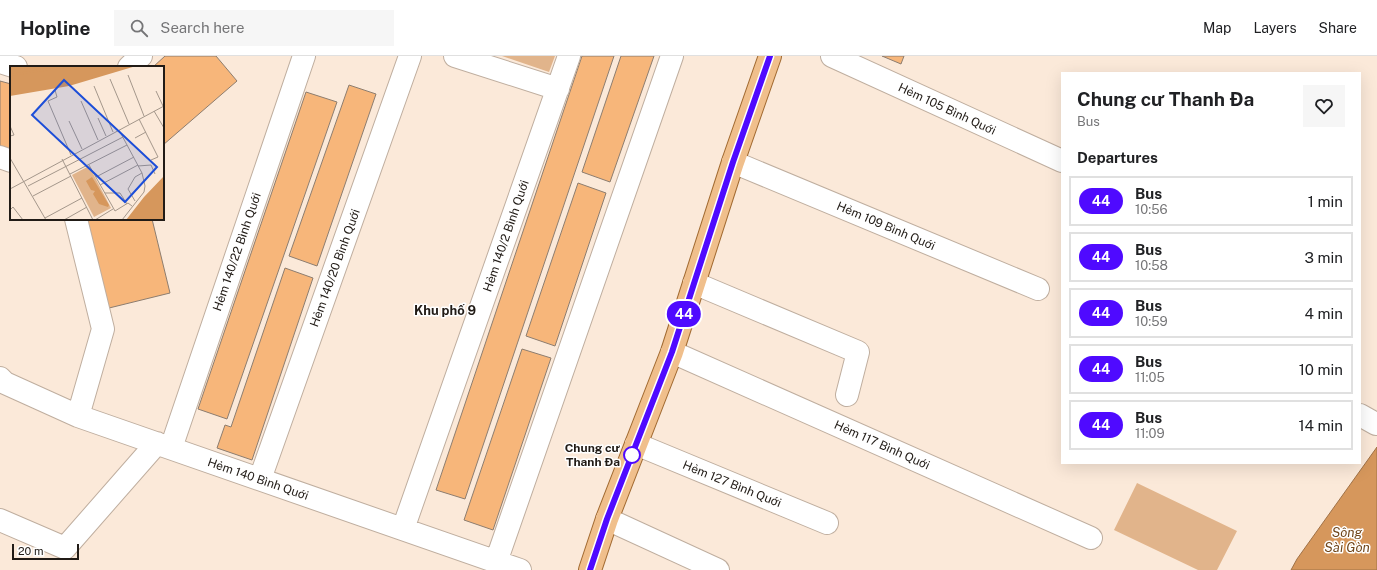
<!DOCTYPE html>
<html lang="en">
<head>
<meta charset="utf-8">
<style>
  body { margin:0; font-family:"Public Sans",sans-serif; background:#f6f6f6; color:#202124; height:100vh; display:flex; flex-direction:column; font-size:15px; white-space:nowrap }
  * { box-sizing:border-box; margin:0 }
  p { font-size:13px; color:#757577 }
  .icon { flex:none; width:22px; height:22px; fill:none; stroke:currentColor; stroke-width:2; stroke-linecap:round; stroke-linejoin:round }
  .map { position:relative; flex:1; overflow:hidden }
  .side { position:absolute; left:1061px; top:16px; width:300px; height:392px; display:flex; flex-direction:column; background:#fff; border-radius:0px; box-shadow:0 4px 16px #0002 }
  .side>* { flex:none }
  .badge { padding:0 8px; border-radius:13px; font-size:14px; line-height:26px }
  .scale { position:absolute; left:12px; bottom:10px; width:67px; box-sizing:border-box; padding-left:4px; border:2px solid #211b16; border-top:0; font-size:11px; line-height:14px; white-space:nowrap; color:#211b16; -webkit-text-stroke:3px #fff; paint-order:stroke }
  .map>.badge { position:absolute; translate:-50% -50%; box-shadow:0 0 0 2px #fff }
  h2 { padding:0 16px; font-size:15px; line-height:36px }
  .round { display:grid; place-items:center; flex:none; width:42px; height:42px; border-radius:0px; background:#f6f6f6 }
  .head { display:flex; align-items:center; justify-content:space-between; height:68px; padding:0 16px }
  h1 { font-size:19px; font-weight:700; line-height:30px }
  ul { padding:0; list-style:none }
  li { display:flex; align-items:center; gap:12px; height:50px; margin:0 8px 6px; padding:0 8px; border:2px solid #e0e0e0; border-radius:0px }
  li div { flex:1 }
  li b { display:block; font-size:15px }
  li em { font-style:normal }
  li .badge { min-width:44px; font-weight:700; text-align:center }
  header { display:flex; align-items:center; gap:24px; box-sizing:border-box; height:56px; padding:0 20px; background:#fff; border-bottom:1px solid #e0e0e0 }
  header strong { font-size:19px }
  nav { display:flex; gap:22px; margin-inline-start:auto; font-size:14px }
  .search { width:280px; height:36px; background:#f6f6f6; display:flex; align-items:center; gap:10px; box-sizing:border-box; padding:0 14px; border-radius:0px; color:#757577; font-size:15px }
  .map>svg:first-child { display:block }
  .green { fill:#e1b48b }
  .water { fill:#d6975c; stroke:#a07247 }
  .building { fill:#f7b67a; stroke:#8d7d6f }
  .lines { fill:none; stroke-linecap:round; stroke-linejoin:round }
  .minor-casing { stroke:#bfae9f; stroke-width:24 }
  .major-casing { stroke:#a16a31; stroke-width:24 }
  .minor { stroke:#fff; stroke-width:22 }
  .major { stroke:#f0bf8c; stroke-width:22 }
  .line-casing { stroke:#fff; stroke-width:9 }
  .line { stroke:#4f0aff; stroke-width:6 }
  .stop-dot { fill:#fff; stroke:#4f0aff; stroke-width:2 }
  .labels { text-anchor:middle; stroke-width:3; stroke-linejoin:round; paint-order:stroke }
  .street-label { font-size:12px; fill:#211b16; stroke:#fff }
  .stop-label { font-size:12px; font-weight:bold; fill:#211b16; stroke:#fff; text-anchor:end }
  .neighbourhood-label { font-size:13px; font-weight:bold; fill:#211b16; stroke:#fff }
  .water-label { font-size:13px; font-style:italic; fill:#70461a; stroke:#fff }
  .inset-river { fill:none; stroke:#d6975c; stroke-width:2 }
  .inset-road { fill:none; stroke:#a4978b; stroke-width:1 }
  .view { fill:#1d4ed8; fill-opacity:0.15; stroke:#1d4ed8; stroke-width:2 }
  .inset-edge { fill:none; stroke:#211b16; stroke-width:2 }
</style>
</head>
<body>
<header>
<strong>Hopline</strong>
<div class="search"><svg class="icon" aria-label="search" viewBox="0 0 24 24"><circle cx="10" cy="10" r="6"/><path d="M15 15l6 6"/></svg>Search here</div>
<nav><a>Map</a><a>Layers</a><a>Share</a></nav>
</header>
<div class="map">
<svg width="1377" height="514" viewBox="0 0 1377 514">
  <rect width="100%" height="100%" fill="#fbe9d9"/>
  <path class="green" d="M502,0H555L549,16Z
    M1137,427L1237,475L1217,514H1198L1114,474Z"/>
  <path class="water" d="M1377,391V514H1291L1297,503Z"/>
  <path class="building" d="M165,0H216L237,25L163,89V11H153Z
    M582,0H614L465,443L436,434Z
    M621,0H654L610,126L582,116Z
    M882,0H904L901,8Z
    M0,25L11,28V99L0,95Z
    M349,29L376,38L317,210L289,200Z
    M306,36L337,46L227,363L198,353Z
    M578,127L606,137L555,290L526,280Z
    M83,163H152L170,237L105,253Z
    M285,212L313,222L252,404L217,392L225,369L231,371Z
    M522,293L551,302L493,474L464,464Z"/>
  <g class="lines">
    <defs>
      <path id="minor" d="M455,0L558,33
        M832,0L1062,105
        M0,6L16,11
        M129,11L141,0
        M0,101L11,105
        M733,106L1038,233
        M76,163L103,273L78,360
        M694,227L858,296L847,339
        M672,296L1091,482
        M0,322L5,327L78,360L520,514
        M1360,359L1376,368
        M636,388L827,467
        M171,392L304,0
        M260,423L410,0
        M607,463L718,514
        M0,464L65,492L157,387
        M403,473L569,0
        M496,506L672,0"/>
      <path id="major" d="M590,514L607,463L672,296L733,106L770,0"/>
    </defs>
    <use href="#minor" class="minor-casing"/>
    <use href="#major" class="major-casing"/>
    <use href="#minor" class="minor"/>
    <use href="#major" class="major"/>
  </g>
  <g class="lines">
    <defs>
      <path id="line" d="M590,514L607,463L672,296L733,106L770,0"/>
    </defs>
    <use href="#line" class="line-casing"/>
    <use href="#line" class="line"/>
  </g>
  <circle class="stop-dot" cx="632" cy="399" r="8"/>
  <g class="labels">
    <g class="street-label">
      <text transform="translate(947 53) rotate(25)" y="4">Hẻm 105 Bình Quới</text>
      <text transform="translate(886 170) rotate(23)" y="4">Hẻm 109 Bình Quới</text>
      <text transform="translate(506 180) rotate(-71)" y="4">Hẻm 140/2 Bình Quới</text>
      <text transform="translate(237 196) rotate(-71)" y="4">Hẻm 140/22 Bình Quới</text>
      <text transform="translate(335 212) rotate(-70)" y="4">Hẻm 140/20 Bình Quới</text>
      <text transform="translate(882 389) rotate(24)" y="4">Hẻm 117 Bình Quới</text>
      <text transform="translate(258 423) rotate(19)" y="4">Hẻm 140 Bình Quới</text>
      <text transform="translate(732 428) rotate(22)" y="4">Hẻm 127 Bình Quới</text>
    </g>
    <g class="stop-label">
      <text x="620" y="396">Chung cư<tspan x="620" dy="14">Thanh Đa</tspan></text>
    </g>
    <g class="neighbourhood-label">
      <text x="445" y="259">Khu phố 9</text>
    </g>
    <g class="water-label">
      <text x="1347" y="481">Sông<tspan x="1347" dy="15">Sài Gòn</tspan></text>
    </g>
  </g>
  <g transform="translate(10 10)">
    <rect width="154" height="154" fill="#fbe9d9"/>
    <path d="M79,100L101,142L84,151L62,109Z" fill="#e1b48b"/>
    <path d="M0,0H126L59,20L0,30ZM154,110V154H116L134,131ZM82,111L99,139L98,141L89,138L83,128L85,125L81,124L76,115Z" fill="#d6975c"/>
    <path class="inset-river" d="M0,9L60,0"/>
    <path class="inset-road" d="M118,9L134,50M100,13L119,58M84,20L103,66M45,24L47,31L38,35L61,89M146,25L153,40M71,35L88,74M144,45L154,62M88,52L96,70M129,53L148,91L141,94M59,55L72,83M0,60L4,69L0,70M109,64L132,107L135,120L134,126L112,154M125,72L136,66M0,92L36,154M52,93L83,154M79,99L105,145L118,137L122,140M128,100L141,99L145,108M60,108L117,79M86,111L124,91M90,119L128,99M18,120L113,71M0,123L154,40M95,127H110L117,138M23,130L61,110M125,135L118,123L125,111L132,107M0,144L3,141L13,154M35,152L72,132M54,154L77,141M85,154L103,143"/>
    <path class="view" d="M54,14L147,101L115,136L22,49Z"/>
    <rect width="154" height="154" class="inset-edge"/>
  </g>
</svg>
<div class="scale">20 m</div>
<b class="badge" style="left:684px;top:258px;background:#4f0aff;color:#fff">44</b>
<section class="side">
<div class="head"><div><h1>Chung cư Thanh Đa</h1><p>Bus</p></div><a class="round"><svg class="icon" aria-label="heart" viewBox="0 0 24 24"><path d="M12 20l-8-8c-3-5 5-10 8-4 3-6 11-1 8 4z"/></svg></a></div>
<h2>Departures</h2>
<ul>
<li><span class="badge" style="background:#4f0aff;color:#fff">44</span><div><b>Bus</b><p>10:56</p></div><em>1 min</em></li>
<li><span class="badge" style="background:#4f0aff;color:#fff">44</span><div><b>Bus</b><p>10:58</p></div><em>3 min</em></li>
<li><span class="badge" style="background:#4f0aff;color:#fff">44</span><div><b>Bus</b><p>10:59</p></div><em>4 min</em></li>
<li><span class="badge" style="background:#4f0aff;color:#fff">44</span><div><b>Bus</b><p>11:05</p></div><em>10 min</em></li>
<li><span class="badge" style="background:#4f0aff;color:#fff">44</span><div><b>Bus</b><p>11:09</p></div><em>14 min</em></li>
</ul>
</section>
</div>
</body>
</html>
